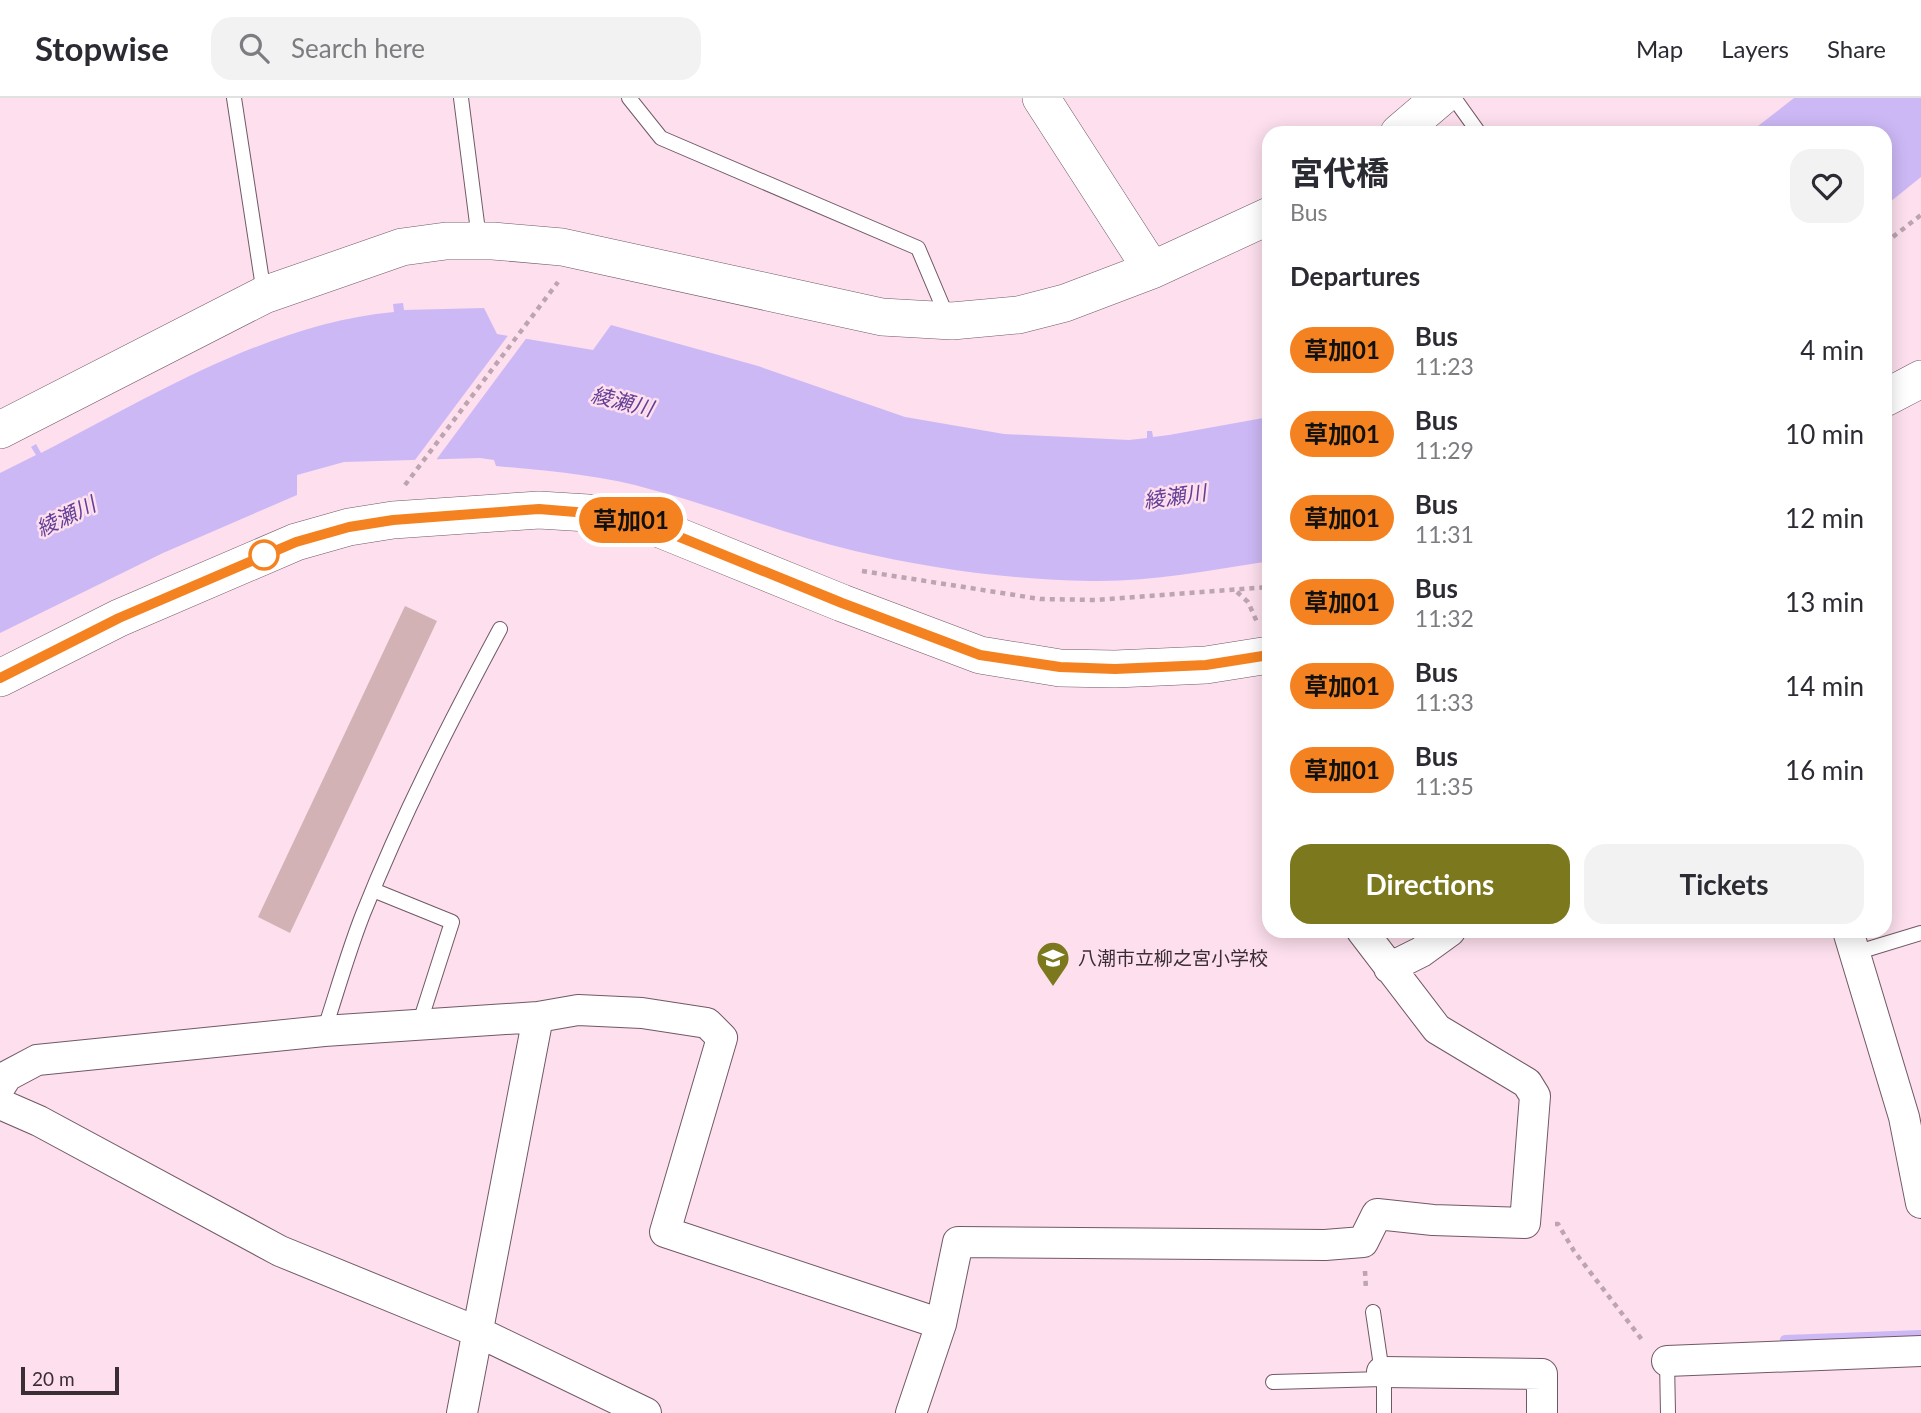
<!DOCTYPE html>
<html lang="en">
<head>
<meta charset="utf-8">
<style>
  body { margin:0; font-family:Lato,"Noto Sans JP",sans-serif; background:#f2f2f3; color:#2b2b33; height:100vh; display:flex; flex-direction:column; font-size:26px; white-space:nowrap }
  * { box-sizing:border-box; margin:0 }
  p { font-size:23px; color:#7c7c81 }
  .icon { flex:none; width:38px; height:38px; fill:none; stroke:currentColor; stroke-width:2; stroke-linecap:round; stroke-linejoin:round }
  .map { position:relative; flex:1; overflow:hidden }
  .side { position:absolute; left:1262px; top:28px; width:630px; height:812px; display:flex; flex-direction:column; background:#fff; border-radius:21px; box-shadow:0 4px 18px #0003 }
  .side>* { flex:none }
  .badge { padding:0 14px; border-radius:23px; font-size:24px; line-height:46px }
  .scale { position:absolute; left:21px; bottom:18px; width:98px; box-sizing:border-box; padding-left:7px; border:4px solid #3a2e34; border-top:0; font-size:19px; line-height:24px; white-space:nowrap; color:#3a2e34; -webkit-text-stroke:5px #fddfed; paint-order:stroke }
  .map>.badge { position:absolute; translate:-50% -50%; box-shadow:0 0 0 4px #fff }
  h2 { padding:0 28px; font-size:26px; line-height:63px }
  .round { display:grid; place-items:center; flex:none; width:74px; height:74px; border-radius:21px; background:#f2f2f3 }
  .headline { display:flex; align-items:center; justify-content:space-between; height:119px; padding:0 28px }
  h1 { font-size:33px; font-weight:700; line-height:52px }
  .action { display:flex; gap:14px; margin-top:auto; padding:14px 28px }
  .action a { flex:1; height:80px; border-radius:21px; background:#7b781e; color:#fff; font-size:28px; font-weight:700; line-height:80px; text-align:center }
  .action a+a { background:#f2f2f3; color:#2b2b33 }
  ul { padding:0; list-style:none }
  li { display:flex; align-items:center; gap:21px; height:84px; padding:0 28px }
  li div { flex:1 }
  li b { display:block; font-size:26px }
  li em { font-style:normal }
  li .badge { min-width:77px; font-weight:700; text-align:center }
  header { display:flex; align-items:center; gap:42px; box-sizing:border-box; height:98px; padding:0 35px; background:#fff; border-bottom:2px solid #e1e1e2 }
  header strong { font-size:33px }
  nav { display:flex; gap:38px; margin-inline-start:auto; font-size:24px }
  .search { width:490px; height:63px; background:#f2f2f3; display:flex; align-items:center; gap:18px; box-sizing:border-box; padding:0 24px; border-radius:21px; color:#7c7c81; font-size:26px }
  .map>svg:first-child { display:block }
  .water { fill:#ccb8f5 }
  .pier { fill:#fddfed }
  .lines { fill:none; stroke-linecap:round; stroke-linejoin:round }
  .stream { stroke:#ccb8f5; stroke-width:10 }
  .building { fill:#d3b2b5 }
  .service-casing { stroke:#715865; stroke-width:16 }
  .minor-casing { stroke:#715865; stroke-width:32 }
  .tertiary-casing { stroke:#715865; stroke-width:38 }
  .path { stroke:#bca4b0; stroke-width:4.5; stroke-dasharray:5 5; stroke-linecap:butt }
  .service { stroke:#fff; stroke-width:14 }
  .minor { stroke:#fff; stroke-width:30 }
  .tertiary { stroke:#fff; stroke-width:37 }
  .line-casing { stroke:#fff; stroke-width:16 }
  .line { stroke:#f58220; stroke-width:10 }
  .stop-dot { fill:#fff; stroke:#f58220; stroke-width:3.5 }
  .labels { text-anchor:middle; stroke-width:5; stroke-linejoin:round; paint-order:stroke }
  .poi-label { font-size:19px; fill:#3a2e34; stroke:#fddfed; text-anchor:start }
  .water-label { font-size:21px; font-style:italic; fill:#633f97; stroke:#fddfed }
</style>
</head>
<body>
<header>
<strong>Stopwise</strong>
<div class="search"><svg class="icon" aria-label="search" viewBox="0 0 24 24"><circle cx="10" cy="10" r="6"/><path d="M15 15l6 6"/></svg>Search here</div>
<nav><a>Map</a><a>Layers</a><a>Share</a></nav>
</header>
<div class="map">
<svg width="1921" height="1315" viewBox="0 0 1921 1315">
  <rect width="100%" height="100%" fill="#fddfed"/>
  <path class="water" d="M1794,0H1921V79L1885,108V35H1749Z
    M403,205L404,212L484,210L497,236L593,252L611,227L758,268L905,319L1004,336L1129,342L1147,340V333H1152L1153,339L1169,337L1269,319V469L1264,464C1207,473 1149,484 1091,483C1013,482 932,471 855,453C786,437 721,410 653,392C601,377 549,373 496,368L494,362L480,360L344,364L297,377V397L163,455L0,535V375L36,357L31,349L36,346L41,355C153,298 267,226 394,214L393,206Z"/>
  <path class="pier" d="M510,235L528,238L433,366H412Z"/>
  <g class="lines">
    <path class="stream" d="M1785,1242L1921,1237"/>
  </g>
  <path class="building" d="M405,508L437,523L290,835L258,819Z"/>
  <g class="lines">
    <defs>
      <path id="service" d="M234,0L264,196
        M461,0L479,141
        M629,0L661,40L918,150L948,221
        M1454,0L1479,35
        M373,792L452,824L419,927
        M1855,855L1921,835
        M324,933C337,894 348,854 363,816C402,718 450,624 500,531
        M1373,1214L1384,1288V1315
        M1667,1263L1668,1315
        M1273,1284L1383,1281"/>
      <path id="minor" d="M1848,833L1904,1019L1921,1105
        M1389,870L1421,854L1450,833
        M0,989L7,978L37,962L324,933L538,919L578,912L642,915L707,925L722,940L665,1134L941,1226
        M0,1006L39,1023L280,1153L478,1234L646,1315
        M1667,1263L1921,1253
        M1382,1274L1542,1276V1315
        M462,1315L538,919
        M911,1315L941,1226L958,1144L1325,1147L1363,1144L1377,1116L1433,1122L1525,1125L1535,998L1527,985L1437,931L1362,833"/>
      <path id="tertiary" d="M1041,0L1152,172
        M1399,35L1440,0
        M1885,300L1921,281
        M0,332L264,197L402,149L446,143H493L562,149L882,219L952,223L1018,217L1065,205L1152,172L1269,118
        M0,580L119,520L296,444L349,429L393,422L539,412L588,415L660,431L842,505L980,557L1060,570L1115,571L1206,567L1269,557"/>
    </defs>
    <use href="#service" class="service-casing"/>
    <use href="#minor" class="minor-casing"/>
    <use href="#tertiary" class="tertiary-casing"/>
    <path class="path" d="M1885,145L1921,117
      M405,387L558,184
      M862,473L1040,501L1096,502L1269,489
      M1237,494L1248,504L1257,524
      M1555,1126H1558L1574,1153L1643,1243
      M1365,1173L1366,1192"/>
    <use href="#service" class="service"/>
    <use href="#minor" class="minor"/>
    <use href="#tertiary" class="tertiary"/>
  </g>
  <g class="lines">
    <defs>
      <path id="line" d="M0,580L119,520L296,444L349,429L393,422L539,411L588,415L660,431L842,505L980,557L1060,569L1115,571L1206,567L1269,557"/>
    </defs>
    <use href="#line" class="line-casing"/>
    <use href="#line" class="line"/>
  </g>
  <defs>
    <symbol id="school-pin" viewBox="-11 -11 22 30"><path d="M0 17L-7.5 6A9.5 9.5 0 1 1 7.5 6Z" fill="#7b781e" stroke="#fddfed"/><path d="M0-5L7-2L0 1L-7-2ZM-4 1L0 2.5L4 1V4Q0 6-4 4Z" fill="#fff"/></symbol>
  </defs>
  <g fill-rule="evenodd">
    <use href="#school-pin" x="1034" y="841" width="38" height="52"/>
  </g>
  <circle class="stop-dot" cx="264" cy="457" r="14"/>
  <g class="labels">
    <g class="poi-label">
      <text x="1078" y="867">八潮市立柳之宮小学校</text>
    </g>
    <g class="water-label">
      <text transform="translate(622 304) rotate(14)" y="7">綾瀬川</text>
      <text transform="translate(1175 399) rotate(-8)" y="7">綾瀬川</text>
      <text transform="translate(66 419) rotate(-26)" y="7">綾瀬川</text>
    </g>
  </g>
</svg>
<div class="scale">20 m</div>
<b class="badge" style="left:631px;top:422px;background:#f58220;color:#111">草加01</b>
<section class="side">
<div class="headline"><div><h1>宮代橋</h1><p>Bus</p></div><a class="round"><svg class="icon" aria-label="heart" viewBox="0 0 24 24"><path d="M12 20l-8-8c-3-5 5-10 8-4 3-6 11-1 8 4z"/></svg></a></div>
<h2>Departures</h2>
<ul>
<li><span class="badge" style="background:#f58220;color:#111">草加01</span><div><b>Bus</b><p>11:23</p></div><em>4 min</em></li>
<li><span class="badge" style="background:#f58220;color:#111">草加01</span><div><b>Bus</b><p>11:29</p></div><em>10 min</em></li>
<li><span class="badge" style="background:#f58220;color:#111">草加01</span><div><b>Bus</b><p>11:31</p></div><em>12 min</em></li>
<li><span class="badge" style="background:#f58220;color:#111">草加01</span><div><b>Bus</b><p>11:32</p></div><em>13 min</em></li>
<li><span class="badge" style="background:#f58220;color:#111">草加01</span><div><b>Bus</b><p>11:33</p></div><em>14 min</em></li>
<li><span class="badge" style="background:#f58220;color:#111">草加01</span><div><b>Bus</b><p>11:35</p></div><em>16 min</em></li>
</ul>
<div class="action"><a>Directions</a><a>Tickets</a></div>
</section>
</div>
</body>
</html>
